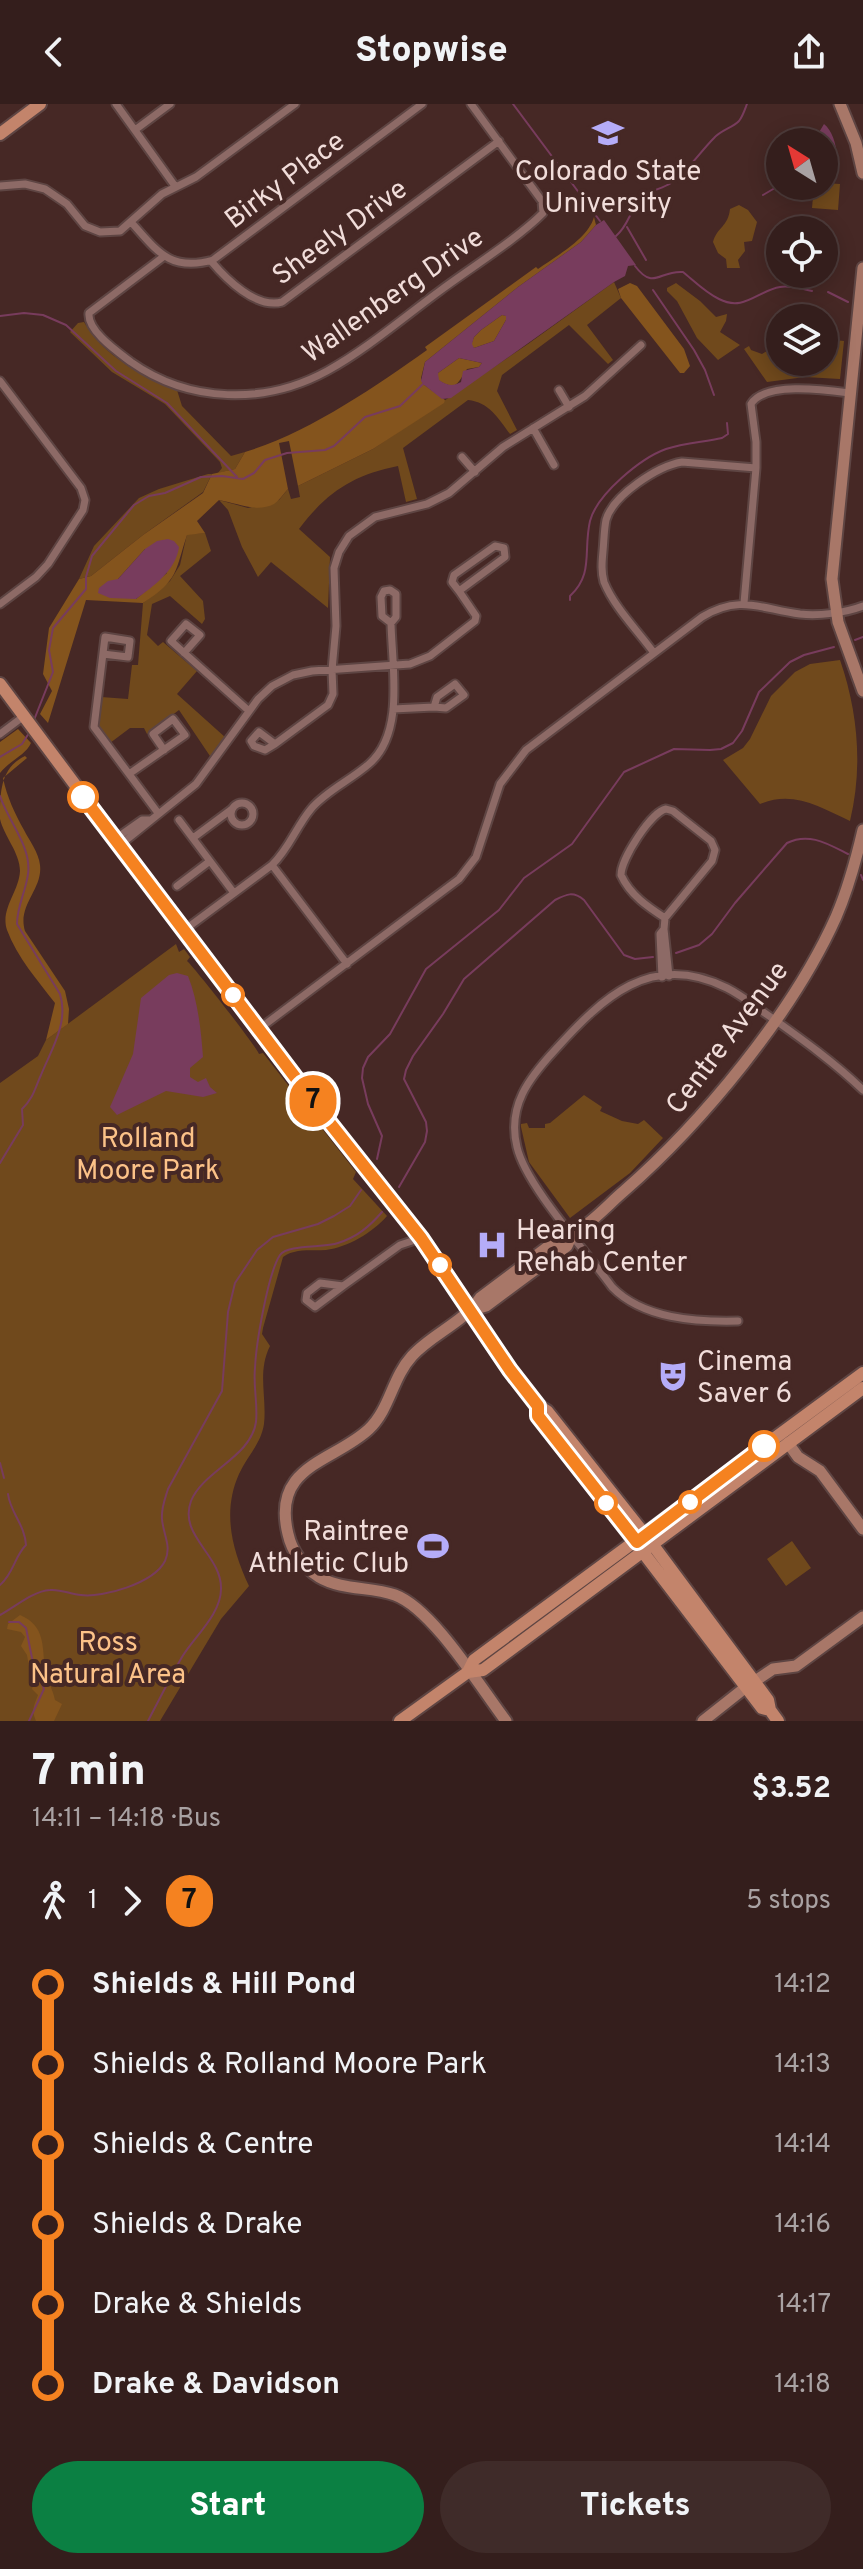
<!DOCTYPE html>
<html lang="en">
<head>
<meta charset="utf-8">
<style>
  body { margin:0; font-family:Overpass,sans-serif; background:#3f2b29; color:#f1f3f6; height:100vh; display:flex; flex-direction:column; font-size:30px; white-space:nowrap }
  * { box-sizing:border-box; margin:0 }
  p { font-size:26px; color:#a9a2a3 }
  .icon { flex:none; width:44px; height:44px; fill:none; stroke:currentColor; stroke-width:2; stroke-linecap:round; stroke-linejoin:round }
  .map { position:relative; height:1617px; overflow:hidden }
  .details { display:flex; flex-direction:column; background:#341e1c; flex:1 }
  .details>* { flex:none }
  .badge { padding:0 16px; border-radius:26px; font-size:28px; line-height:52px }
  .needle { width:52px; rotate:323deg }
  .fabs { position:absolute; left:766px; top:24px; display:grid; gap:16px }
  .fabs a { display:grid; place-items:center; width:72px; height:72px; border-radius:50%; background:#341e1c; box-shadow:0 4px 20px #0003,0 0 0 2px #4e3c3b; font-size:40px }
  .map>.badge { position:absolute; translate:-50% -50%; box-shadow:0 0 0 4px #fff }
  .legs { display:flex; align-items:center; gap:12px; height:88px; padding:0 32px; font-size:26px }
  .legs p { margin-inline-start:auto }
  .head { display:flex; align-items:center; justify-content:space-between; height:136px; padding:0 32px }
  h1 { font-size:44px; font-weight:800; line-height:60px }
  .button { display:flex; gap:16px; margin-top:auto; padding:16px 32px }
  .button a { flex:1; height:92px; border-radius:48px; background:#0b8043; color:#fff; font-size:32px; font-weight:800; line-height:92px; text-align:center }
  .button a+a { background:#3f2b29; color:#f1f3f6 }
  ul { padding:0 32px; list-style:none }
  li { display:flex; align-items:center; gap:28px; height:80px; font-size:30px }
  li i { display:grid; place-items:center; width:12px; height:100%; margin:0 10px; background:currentColor }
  li i::after { content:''; width:20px; height:20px; margin:-10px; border:6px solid; border-radius:50%; background:#341e1c }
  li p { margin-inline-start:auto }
  li:first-child i { background:linear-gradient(#0000 50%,currentColor 0) }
  li:last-child i { background:linear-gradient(currentColor 50%,#0000 0) }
  header { display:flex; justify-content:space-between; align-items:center; height:104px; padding:0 32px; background:#341e1c; font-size:36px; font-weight:800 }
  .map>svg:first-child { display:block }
  .green { fill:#70491c }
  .forest { fill:#84541d; fill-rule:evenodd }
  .water { fill:#783c5d; fill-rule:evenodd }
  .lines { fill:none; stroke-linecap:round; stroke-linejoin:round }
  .stream { stroke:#783c5d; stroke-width:2 }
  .street-casing { stroke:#5e4543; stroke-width:11 }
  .secondary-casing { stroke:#5e4543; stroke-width:15 }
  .primary-casing { stroke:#5e4543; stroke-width:16 }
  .street { stroke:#8d6a66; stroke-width:7 }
  .secondary { stroke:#a87768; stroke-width:11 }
  .primary { stroke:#c3846b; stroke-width:12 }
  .line-1-casing { stroke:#fff; stroke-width:18 }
  .line-1 { stroke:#f58220; stroke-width:12 }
  .stop-1-dot { fill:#fff; stroke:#f58220; stroke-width:4 }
  .labels { text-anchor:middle; stroke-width:8; stroke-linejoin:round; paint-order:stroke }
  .poi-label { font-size:28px; fill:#f1ddda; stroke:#462825; text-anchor:start }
  .street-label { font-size:28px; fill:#f1ddda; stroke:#462825 }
  .park-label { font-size:28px; fill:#fcc288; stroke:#462825 }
</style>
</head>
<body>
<header><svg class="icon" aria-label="back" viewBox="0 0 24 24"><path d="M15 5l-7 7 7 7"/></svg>Stopwise<svg class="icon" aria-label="share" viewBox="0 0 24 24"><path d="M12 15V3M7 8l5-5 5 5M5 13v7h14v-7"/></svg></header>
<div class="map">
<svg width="863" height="1617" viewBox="0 0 863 1617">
  <rect width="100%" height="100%" fill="#462825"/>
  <path class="green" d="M824,79L840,80L838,106L812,104L814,82H824Z
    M739,101L748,106L757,118L752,137L744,138L745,147L738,156L740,164H727L726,155L718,149L713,138C717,123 728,123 730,105Z
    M614,178L621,194L587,221L613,256L608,260L569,221L502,271L497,287L517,326L510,330C498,314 489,298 468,296L403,344L417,395L406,398L398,362C353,371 327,388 299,425L330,453L328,504L271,458L258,473L242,443L228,406L219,396L248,404L279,396L288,385L291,395L300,393L298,382L373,345L528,240Z
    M676,179L700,197L716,213L727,210L726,217L720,228L740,241L718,256L697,234L677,197L667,187V184Z
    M84,218C104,253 142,271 177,286L182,302L231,352L245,348L235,365L218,369L222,364L220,358L165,300L112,268L70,228L78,219Z
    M824,235L844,237L840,275L805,273L767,278L744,245L749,242L751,246L762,250L780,239V258H824Z
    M208,370H212L203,388L143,431L91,472L79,475L94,442L139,394L159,385Z
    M205,429L211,447L180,472L203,497L205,515L202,520L170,492L152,500L147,531L158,542L163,538L197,567L177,590L226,634L212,655L179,606L147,630L144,624H130L110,639L97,621L101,593L128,595L132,561H138L143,499L170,477L180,461L187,430Z
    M840,556C858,608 863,663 850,717C820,703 793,686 760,700L723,656L743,644L750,635L771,592L795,568L810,560Z
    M176,840L179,848L184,845L190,853L187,857C195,864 256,942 259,950L263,949L356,1068L353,1075L387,1112C372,1129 348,1143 326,1146C312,1147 295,1144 283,1153L263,1224L262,1230L270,1242C257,1268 267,1293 264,1320C261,1340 247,1352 239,1370C222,1408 232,1446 249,1482L221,1515L160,1617H0V979L38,952L46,936Z
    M584,991L602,1003L600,1007L622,1017L638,1020L644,1016L663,1034L630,1069L570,1114L529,1058L521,1023V1020L527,1019L529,1024H545V1020L550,1019Z
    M792,1437L811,1464L786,1482L767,1455Z"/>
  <path class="forest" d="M594,113L596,121L581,138L518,183L425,258L421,274L423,280L445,296L444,299L373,345L298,382L289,337L279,339L288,385C284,389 280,396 274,400C257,409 237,399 219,396L197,417L205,429L187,431C175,467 179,476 143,499L86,496L48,619L40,610L52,587L43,570L49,524L79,475L91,472L143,431L203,389L212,370L235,365L245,348C308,329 375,283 427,246L425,243L536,163L538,165C556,152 588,135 594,113ZM145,445L167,469L136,495L118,475Z
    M630,179L637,182L684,245L690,262L684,269H680L621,194L618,185Z
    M502,211L507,212L506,216L494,237L474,244L471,241L474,233L481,226Z
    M459,254L482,259L479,263L467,265C457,279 458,288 438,276V269Z
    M18,625L31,639C26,651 9,657 0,669V638Z
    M25,652L27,654L3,674C7,693 15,710 24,726C29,736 39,749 40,761C43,785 17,801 25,827L65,887L69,905L68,920L46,936L55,899C38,877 17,853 7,826C0,805 19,788 20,767C20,749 4,732 0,715C0,689 0,664 25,652Z
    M20,1511C46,1522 42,1543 45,1565C46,1575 53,1585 55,1596L62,1600L54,1617H36C31,1606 34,1602 38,1591L32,1585L36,1573L29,1563L27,1551L21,1542L25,1533L21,1528L7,1525L8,1520Z"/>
  <path class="water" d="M824,20C834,27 840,52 835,63L824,64V38H820L818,30Z
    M604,116L636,161L628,162L625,172L614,178L451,294L442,295L423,280L421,277L425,258L518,183L581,138L596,121ZM502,211L506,212V216L494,237L474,244L472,240L474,233L481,226ZM459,254L482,259L479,263L463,267L461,278C452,283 446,281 439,276L438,269Z
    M168,435L174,437L179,443C176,466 154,482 136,495L110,494L98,489L99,484L108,477L118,475L145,445L157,437Z
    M177,869L188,872C198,897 201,926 203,953L190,964V973L198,978L206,974L210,983L217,989L203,993L166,987L117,1011L110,1003L133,950L141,894L169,871Z"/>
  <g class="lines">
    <path class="stream" d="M513,0L600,117
      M766,67L774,70L777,80
      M763,91L780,81
      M627,123L646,156
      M616,132C628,122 629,109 639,97C648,86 660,86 671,79C688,67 700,48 714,34C721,26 732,24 739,17C743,12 745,5 747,0
      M635,162C654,187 659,166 683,168C694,177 706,189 719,195C744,208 757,187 780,183C791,181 801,185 812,187
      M653,186L694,246L705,266L714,291
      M828,188L848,198
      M0,212L24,209L43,211L66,221L116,267L167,299L237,373
      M570,496V492C594,470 583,447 590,417C597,390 641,354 666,345C684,339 704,338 722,334L728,330L727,319
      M855,536L863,533
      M34,616L53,568L49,546L53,524L86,485V473L92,452L134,401L149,392L165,389L201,373L222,372L243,375L254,369L265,356L287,349L325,346L334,342L365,313L400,302L423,280
      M0,653L22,640L29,629
      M0,692C8,717 32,743 28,770C26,787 17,802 17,820L60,890C69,919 51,946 41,971C35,984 33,995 22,1005L23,1021L0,1059
      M861,771L863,776
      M676,849L699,841L712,830L735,799L787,739C809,728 828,740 848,750
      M377,1055L382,1032L368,1000L362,974L363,964L368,953L390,930L426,865L499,806L524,774L572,740L624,668L674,645L710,646L721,645L733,639L742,627L759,588L790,558L804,551L834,543
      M399,1083L425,1038L427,1027L426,1018L404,975L406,966L413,952L443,910L464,875L555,796C567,790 573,787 584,796L624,851L635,855L653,853
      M0,1359L4,1374
      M0,1481C14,1469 14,1453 26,1441C25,1421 10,1408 8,1390
      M0,1511C15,1503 33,1487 50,1486C61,1485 70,1490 81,1491C103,1494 154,1479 165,1457C172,1442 163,1430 162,1415C161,1404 165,1395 168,1385L222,1287L228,1208L235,1179L257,1146L273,1133L318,1120L334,1112L350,1102L361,1086
      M9,1518H19L26,1524L32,1554L44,1585L29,1617
      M148,1617C159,1596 170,1574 182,1553C195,1532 221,1510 221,1485C222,1451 178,1432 191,1397C203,1367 251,1353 256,1318C258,1300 253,1282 255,1264C256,1240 268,1169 280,1151C287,1140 324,1144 338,1139C357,1133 369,1123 382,1108"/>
    <defs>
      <path id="street" d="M116,0L175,82
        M135,26L170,0
        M0,82L25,80L45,85L67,100L85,122L100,128L120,127L162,90L196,73L295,0
        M131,118C157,147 170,168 213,156L422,0
        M163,153L89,209C87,227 118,248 131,258C189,299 265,301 327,267C367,245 404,213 441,186C472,163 517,135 543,109L542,97L471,0
        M211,157C226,175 256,205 282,198L499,37
        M0,277L81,384L85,396L83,406L48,460L36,473L0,500
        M559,286L569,303
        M533,324L554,361
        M462,353L475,368
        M744,499L756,364V338L751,300C765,277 827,286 850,289
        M184,549L200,531L186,520L171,537L249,607
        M654,549C638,527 614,503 604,478C601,467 602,458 603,447C604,437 604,426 606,416C613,391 658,362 682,358L756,364
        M103,550L128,553L130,537L105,533L94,623L158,709
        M455,580L464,591L446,604L434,603L437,593Z
        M393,605L434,603
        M259,628L275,640L265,646L254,642L251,637Z
        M0,630L24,612
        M275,640L328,601L333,590L332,566L336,522L334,464L339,448L349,432L375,413L427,400L449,389L503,343L585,292L641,241
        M129,670L185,631L173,615L153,630L164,646
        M231 710a11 11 0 1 1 22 0a11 11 0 1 1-22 0Z
        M179,716L234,789
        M193,734L232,705
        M115,735L142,716H149
        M120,741L196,680L258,595L272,582L293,571L312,567L410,560L430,552L475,517L476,512L459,487L505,453L504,444L495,442L454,471L452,478L459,487
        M272,761L347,860
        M177,782L210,757
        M664,825L665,814L712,757L715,746L711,737L673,707L666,705C651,708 621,755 621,771C630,791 648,803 665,814
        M183,827L272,761C289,745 296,723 311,705C326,687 351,676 369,660C405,629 392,563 391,519L396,513V490L390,486L384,487L381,493L382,512L391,519
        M662,873L660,830L664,825L669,872
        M259,925L459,775L476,753L500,680L526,646L702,513C740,490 761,505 800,510C819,512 845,509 863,502
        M343,1182L315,1203L306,1196L307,1189L320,1179L343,1182L400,1141L421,1134
        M738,1217C696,1218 643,1215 612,1183C587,1148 526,1082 517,1043C507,1002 529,974 555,946C602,894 651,846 727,884C743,892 757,904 772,914C803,936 835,959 863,986"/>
      <path id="secondary" d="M840,0L856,39L863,69
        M863,164L832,475L838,518L863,587
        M472,1206L486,1202L567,1142L572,1131
        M788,1339L798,1353L820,1367L863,1425
        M755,1577L773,1565L796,1562L863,1513
        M506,1617C480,1583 433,1505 395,1491C370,1482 343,1487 319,1473C304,1463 292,1448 288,1430C271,1361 334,1358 369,1325C390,1305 392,1274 412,1252C432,1230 463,1219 480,1194L561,1133C585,1128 605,1103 624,1087C702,1019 793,909 836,813C848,785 856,756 863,726
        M703,1617L746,1583"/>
      <path id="primary" d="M0,30L40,0
        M0,580C109,726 217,873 328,1017C365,1065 406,1111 440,1161C461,1191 521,1294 547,1307L653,1441L768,1596L770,1606
        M538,1302V1312L545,1320L762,1604L770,1606L778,1617
        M468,1568L483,1566L863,1284
        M400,1617L468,1568L474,1556L863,1269"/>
    </defs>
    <use href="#street" class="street-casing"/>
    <use href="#secondary" class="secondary-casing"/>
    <use href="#primary" class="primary-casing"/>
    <use href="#street" class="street"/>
    <use href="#secondary" class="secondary"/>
    <use href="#primary" class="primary"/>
  </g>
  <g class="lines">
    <defs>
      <path id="line-1" d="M83,693L329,1018L421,1134L510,1266L538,1302V1312L637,1438L764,1342"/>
    </defs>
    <use href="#line-1" class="line-1-casing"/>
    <use href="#line-1" class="line-1"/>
  </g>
  <defs>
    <symbol id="university-bare" viewBox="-9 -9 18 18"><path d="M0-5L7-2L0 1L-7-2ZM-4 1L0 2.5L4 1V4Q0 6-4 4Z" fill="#b5acf8" stroke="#462825" stroke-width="2.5" paint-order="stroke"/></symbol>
    <symbol id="hospital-bare" viewBox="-9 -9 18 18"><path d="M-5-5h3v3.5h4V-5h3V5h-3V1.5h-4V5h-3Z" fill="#b5acf8" stroke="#462825" stroke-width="2.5" paint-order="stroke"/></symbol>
    <symbol id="theatre-bare" viewBox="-9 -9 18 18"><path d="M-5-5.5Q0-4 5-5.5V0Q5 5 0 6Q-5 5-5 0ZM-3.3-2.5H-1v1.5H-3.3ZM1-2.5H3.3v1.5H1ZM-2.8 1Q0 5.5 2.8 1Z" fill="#b5acf8" stroke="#462825" stroke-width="2.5" paint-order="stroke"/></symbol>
    <symbol id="stadium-bare" viewBox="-9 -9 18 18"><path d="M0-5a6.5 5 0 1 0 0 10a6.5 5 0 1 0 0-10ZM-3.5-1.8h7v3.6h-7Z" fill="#b5acf8" stroke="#462825" stroke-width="2.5" paint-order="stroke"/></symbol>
  </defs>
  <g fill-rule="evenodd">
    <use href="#university-bare" x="586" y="7" width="44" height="44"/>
    <use href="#hospital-bare" x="470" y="1119" width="44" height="44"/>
    <use href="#theatre-bare" x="651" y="1250" width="44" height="44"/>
    <use href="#stadium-bare" x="411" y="1420" width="44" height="44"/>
  </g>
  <g class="stop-1-dot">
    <circle cx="83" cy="693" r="14"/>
    <circle cx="233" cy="891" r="10"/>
    <circle cx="440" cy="1161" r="10"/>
    <circle cx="764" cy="1342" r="14"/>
    <circle cx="690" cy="1398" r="10"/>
    <circle cx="606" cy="1399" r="10"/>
  </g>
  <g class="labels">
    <g class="poi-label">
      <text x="608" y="76" text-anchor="middle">Colorado State<tspan x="608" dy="32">University</tspan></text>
      <text x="516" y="1135">Hearing<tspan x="516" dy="32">Rehab Center</tspan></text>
      <text x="697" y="1266">Cinema<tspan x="697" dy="32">Saver 6</tspan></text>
      <text x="409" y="1436" text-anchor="end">Raintree<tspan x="409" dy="32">Athletic Club</tspan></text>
    </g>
    <g class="street-label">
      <text transform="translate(284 75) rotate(-37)" y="10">Birky Place</text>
      <text transform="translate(339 127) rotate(-36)" y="10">Sheely Drive</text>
      <text transform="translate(392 190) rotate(-35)" y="10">Wallenberg Drive</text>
      <text transform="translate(726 933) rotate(-53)" y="10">Centre Avenue</text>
    </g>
    <g class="park-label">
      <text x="148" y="1043">Rolland<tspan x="148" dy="32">Moore Park</tspan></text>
      <text x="108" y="1547">Ross<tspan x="108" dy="32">Natural Area</tspan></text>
    </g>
  </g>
</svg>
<div class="fabs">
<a><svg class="needle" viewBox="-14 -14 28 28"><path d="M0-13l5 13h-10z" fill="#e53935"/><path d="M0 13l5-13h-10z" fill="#a9a2a3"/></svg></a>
<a><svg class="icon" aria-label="locate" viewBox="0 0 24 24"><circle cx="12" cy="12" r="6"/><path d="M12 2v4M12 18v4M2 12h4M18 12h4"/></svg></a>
<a><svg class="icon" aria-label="layers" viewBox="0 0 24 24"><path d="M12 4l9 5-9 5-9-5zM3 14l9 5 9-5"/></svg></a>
</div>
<b class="badge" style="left:313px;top:997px;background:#f58220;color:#111">7</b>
</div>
<section class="details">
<div class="head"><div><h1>7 min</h1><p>14:11 – 14:18 · Bus</p></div><b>$3.52</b></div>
<div class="legs"><svg class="icon" aria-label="walk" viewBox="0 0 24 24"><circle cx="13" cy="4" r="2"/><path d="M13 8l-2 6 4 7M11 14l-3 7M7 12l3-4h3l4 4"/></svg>1<svg class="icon" aria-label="forward" viewBox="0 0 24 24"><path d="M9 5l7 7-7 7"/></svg><b class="badge" style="background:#f58220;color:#111">7</b><p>5 stops</p></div>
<ul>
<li><i style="color:#f58220"></i><b>Shields &amp; Hill Pond</b><p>14:12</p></li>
<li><i style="color:#f58220"></i><span>Shields &amp; Rolland Moore Park</span><p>14:13</p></li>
<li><i style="color:#f58220"></i><span>Shields &amp; Centre</span><p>14:14</p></li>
<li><i style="color:#f58220"></i><span>Shields &amp; Drake</span><p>14:16</p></li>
<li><i style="color:#f58220"></i><span>Drake &amp; Shields</span><p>14:17</p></li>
<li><i style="color:#f58220"></i><b>Drake &amp; Davidson</b><p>14:18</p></li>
</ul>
<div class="button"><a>Start</a><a>Tickets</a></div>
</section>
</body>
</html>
